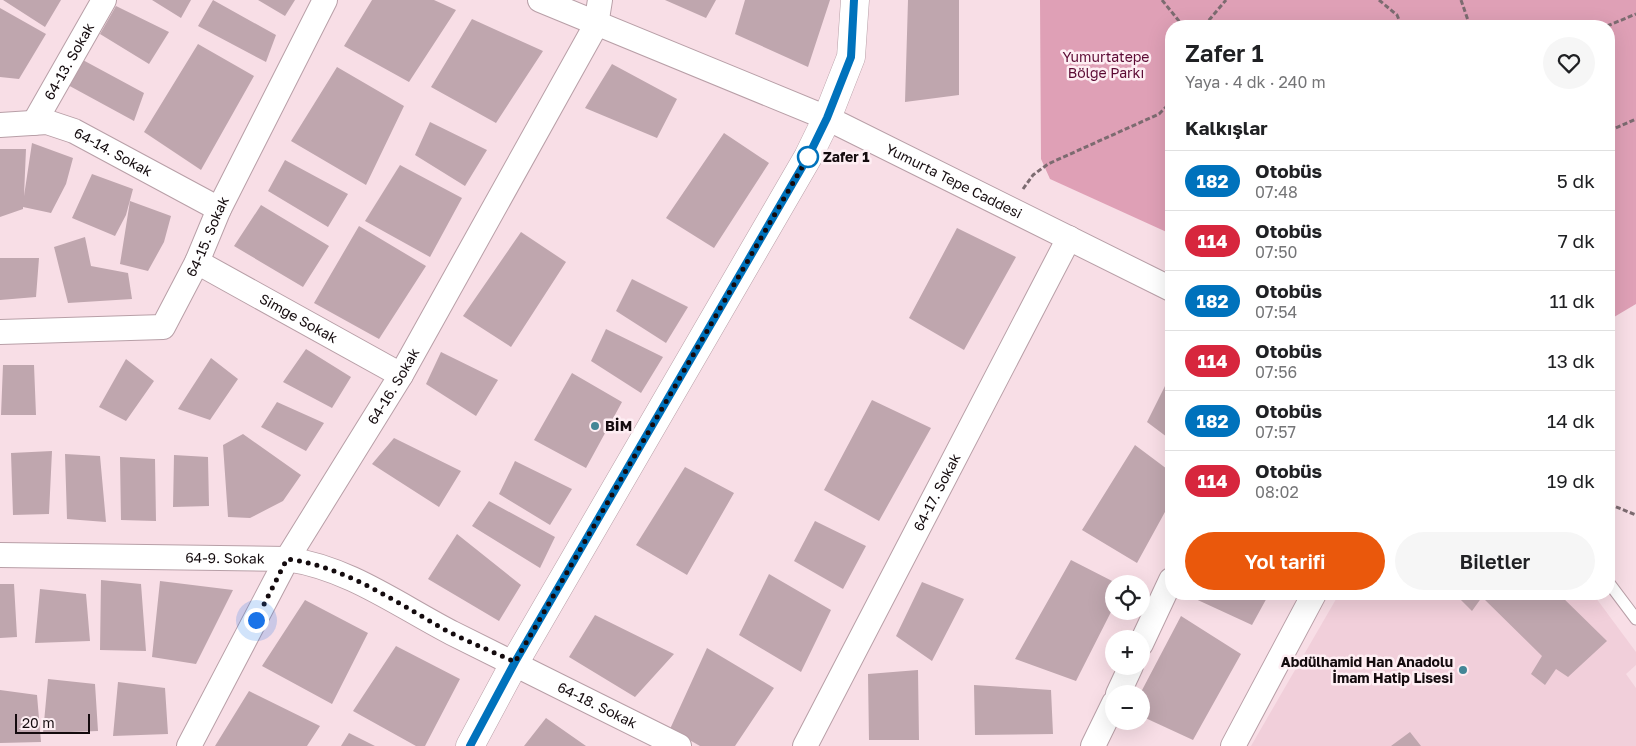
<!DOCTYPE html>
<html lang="tr">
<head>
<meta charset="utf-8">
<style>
  body { margin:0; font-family:"Golos Text",sans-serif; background:#f6f6f6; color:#202124; height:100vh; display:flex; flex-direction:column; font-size:19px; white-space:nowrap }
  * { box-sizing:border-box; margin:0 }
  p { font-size:16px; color:#757577 }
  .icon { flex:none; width:28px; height:28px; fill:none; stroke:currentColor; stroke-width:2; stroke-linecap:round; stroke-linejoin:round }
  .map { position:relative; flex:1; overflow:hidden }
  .side { position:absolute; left:1165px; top:20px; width:450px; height:580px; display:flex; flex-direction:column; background:#fff; border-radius:20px; box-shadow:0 5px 20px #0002 }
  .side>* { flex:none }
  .badge { padding:0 10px; border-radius:16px; font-size:18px; line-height:32px }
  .buttons { position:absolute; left:1105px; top:575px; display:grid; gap:10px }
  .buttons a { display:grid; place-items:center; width:45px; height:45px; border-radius:50%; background:#fff; box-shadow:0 5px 20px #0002; font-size:25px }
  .scale { position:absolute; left:15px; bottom:12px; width:75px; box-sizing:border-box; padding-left:5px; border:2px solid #140b0e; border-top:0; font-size:14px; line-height:18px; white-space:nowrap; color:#140b0e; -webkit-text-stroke:4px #feeef3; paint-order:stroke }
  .you { position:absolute; width:25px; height:25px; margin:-12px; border:4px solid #fff; border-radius:50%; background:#1a73e8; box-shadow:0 0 0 8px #1a73e833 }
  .map>.badge { position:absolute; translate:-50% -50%; box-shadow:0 0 0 2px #fff }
  h2 { padding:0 20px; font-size:19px; line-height:45px }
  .round { display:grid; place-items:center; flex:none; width:52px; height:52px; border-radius:26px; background:#f6f6f6 }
  .headline { display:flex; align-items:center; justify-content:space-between; height:85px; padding:0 20px }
  h1 { font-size:24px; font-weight:600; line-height:38px }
  .cta { display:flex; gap:10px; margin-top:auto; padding:10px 20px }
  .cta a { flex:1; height:58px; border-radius:30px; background:#ea580c; color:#fff; font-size:20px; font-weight:600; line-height:58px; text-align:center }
  .cta a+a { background:#f6f6f6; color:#202124 }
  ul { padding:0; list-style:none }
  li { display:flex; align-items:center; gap:15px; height:60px; padding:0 20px; border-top:1px solid #e0e0e0 }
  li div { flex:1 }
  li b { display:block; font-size:19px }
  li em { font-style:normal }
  li .badge { min-width:55px; font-weight:700; text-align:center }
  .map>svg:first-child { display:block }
  .built { fill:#f1cfda }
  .green { fill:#dfa0b6 }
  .building { fill:#bfa6ae }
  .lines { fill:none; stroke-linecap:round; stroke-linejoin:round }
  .service-casing { stroke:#b89fa7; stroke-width:13 }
  .minor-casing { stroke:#b89fa7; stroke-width:26 }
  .tertiary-casing { stroke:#b89fa7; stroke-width:29 }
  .path { stroke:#7c6b70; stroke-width:3; stroke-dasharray:5 2.5; stroke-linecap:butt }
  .service { stroke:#fff; stroke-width:11 }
  .minor { stroke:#fff; stroke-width:24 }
  .tertiary { stroke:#fff; stroke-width:28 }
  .line-casing { stroke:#fff; stroke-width:11 }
  .line { stroke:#0072bc; stroke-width:8 }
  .walk { stroke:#140b0e; stroke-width:5; stroke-dasharray:0 9 }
  .stop-dot { fill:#fff; stroke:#0072bc; stroke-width:2.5 }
  .poi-dot { fill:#438696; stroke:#feeef3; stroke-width:2 }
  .labels { text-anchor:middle; stroke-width:5; stroke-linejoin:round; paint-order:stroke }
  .park-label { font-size:14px; fill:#5b0933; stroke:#feeef3 }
  .street-label { font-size:14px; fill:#140b0e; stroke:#feeef3 }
  .stop-label { font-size:14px; font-weight:bold; fill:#140b0e; stroke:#feeef3; text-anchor:start }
  .poi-label { font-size:14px; font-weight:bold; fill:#140b0e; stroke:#feeef3; text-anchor:start }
</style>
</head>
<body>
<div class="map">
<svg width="1636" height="746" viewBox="0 0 1636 746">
  <rect width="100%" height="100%" fill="#f8dee6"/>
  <path class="built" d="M1339,594H1593L1636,652V665L1626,674L1636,688V746H1251Z"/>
  <path class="green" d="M1040,0H1636V304L1609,320V26H1171V234L1050,179L1041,159Z"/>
  <path class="building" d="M3,0H61L45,27Z
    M152,0H191L181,18Z
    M213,0L276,35L266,62L198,26Z
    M258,0H295L285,16Z
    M372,0H434L456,10L409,82L344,46Z
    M665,0H716L706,18Z
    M745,0H830L808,67L735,34Z
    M908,0H959V95L905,102Z
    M116,6L169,32L149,64L100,34Z
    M0,8L46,34L19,79L0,77Z
    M472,19L543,51L496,123L431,87Z
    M198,44L254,76L201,170L144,132Z
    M81,59L144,93L134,121L66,84Z
    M612,64L677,99L657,138L585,108Z
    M337,67L404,106L366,185L291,141Z
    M430,122L487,150L465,186L415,155Z
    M724,133L769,163L714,248L666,218Z
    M32,143L73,158L66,184L51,213L23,207V209L0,217V149H26L24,196Z
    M285,160L348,194L328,227L268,191Z
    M400,165L462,198L430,257L365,221Z
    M92,174L133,189L126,215L115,236L72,218Z
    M130,201L171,216L164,242L148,271L120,264Z
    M261,205L329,246L303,287L234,246Z
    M359,226L426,266L379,339L314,303Z
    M957,228L1016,257L964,350L909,318Z
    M521,232L566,262L511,347L463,316Z
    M85,237L91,266L128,273L132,299L68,303L54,247Z
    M0,258H39L36,297L0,300Z
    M632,279L688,307L666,343L616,311Z
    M606,329L663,357L641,393L591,361Z
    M306,349L351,377L332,408L283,382Z
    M441,352L498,380L476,416L426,384Z
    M211,358L238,379L210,420L178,409Z
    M126,359L154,381L126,421L99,407Z
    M3,365H34L36,415H1Z
    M572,373L622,402L586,468L534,440Z
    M1171,374V440L1147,422Z
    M872,400L931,428L879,521L824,490Z
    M277,402L324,423L306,451L261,427Z
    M243,434L301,475L283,501L250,518L228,517L223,445Z
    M394,438L461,471L439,507L372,464Z
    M1135,445L1171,472V501L1137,563L1082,530Z
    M52,451L49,514L13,515L11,453Z
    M65,454L100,456L106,522L67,519Z
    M174,455L208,457L209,506L173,507Z
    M120,457L155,459L156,521L121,520Z
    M515,461L572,489L550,525L499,494Z
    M685,467L734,493L687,575L636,545Z
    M489,501L555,537L540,568L472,526Z
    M815,521L866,546L843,589L794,561Z
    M457,534L521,585L499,621L428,579Z
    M1071,560L1118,584H1114V606L1076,681L1015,659Z
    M769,574L831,610L801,672L739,635Z
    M101,580L141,584L146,651L100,650Z
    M160,581L233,590L196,664L152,657Z
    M922,582L964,599L932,661L896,636Z
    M0,584H14L17,637L0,638Z
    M40,589L86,594L90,641L35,643Z
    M1191,594H1269L1252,625L1189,596Z
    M1464,594H1559L1607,641L1568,677L1556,669L1545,685L1531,674L1542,656L1482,597L1472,611L1459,598Z
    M305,600L368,633L332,704L262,666Z
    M595,615L674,654L635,697L569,657Z
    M1181,616L1241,654L1193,740L1141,716L1140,694Z
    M396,646L460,679L425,746H416L353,711Z
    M707,648L774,688L735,746H700L670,729Z
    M918,670L919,740H869L868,674Z
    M48,679L95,684L98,731L43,733Z
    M118,682L165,688L168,734L113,736Z
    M974,685L1051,690L1053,734L975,735Z
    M0,690L37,695L41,742L0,743Z
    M249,691L320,726L307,746H215Z
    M546,718L586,746H524Z
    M1410,732L1421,746H1391Z
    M349,733L375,746H341Z"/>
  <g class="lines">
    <defs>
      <path id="service" d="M1609,583L1636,619"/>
      <g id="minor">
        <path id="s1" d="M540,0L827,118L1171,289"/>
        <path id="s2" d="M34,123L104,0"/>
        <path id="s3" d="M0,125L47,122L74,131L219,209"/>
        <path id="s4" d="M197,262L401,375"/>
        <path id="s5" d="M0,332L163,327L197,262L219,209L325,0"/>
        <path id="s6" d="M0,555L287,559C349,568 398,605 452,633C527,671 604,708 679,746"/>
        <path d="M1141,644L1171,580"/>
        <path d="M1118,694L1131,666"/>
        <path id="s7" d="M189,746L287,559L401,375L596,25L600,0"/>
        <path id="s8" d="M805,746L1069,238"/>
        <path d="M1093,746L1114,703"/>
        <path d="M1233,746L1314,594"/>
      </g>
      <path id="tertiary" d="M470,746L515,662L808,157L827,118L851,57L855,0"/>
    </defs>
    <use href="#service" class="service-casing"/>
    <use href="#minor" class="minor-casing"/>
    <use href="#tertiary" class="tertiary-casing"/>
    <path class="path" d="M1162,0L1183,26
      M1379,0L1397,15L1400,22L1396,26
      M1461,0L1470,26
      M1204,26L1226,0
      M1349,26H1356
      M1607,26L1636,14
      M1609,131L1636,119
      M1023,189L1033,175L1048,164L1159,114L1166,107L1171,95
      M1609,504L1636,515"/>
    <use href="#service" class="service"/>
    <use href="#minor" class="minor"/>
    <use href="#tertiary" class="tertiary"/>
  </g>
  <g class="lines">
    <defs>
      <path id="line" d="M470,746L515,662L808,157L827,118L851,57L854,0"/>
    </defs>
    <use href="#line" class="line-casing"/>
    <use href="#line" class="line"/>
    <path class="walk" d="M256,620L287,559C347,567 397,603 449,632C471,643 493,652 515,662L808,157"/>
  </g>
  <circle class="stop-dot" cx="808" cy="157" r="10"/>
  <g class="poi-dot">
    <circle cx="595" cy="426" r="5"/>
    <circle cx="1463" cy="670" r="5"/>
  </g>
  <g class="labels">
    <g class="park-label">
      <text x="1106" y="62">Yumurtatepe<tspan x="1106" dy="16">Bölge Parkı</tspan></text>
    </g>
    <g class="street-label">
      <text dy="5" stroke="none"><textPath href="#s2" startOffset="71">64-13. Sokak</textPath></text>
      <text dy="5" stroke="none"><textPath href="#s3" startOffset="120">64-14. Sokak</textPath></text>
      <text dy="5" stroke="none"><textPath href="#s1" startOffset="452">Yumurta Tepe Caddesi</textPath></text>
      <text dy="5" stroke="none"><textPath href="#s5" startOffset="264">64-15. Sokak</textPath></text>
      <text dy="5" stroke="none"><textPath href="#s4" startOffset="116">Simge Sokak</textPath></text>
      <text dy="5" stroke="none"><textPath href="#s7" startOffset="414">64-16. Sokak</textPath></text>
      <text dy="5" stroke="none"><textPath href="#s8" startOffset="286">64-17. Sokak</textPath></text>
      <text dy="5" stroke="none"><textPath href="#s6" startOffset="225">64-9. Sokak</textPath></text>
      <text dy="5" stroke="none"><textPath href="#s6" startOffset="631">64-18. Sokak</textPath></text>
    </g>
    <g class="stop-label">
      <text x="823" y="162">Zafer 1</text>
    </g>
    <g class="poi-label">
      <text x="605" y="431">BİM</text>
      <text x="1453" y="667" text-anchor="end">Abdülhamid Han Anadolu<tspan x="1453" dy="16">İmam Hatip Lisesi</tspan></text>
    </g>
  </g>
</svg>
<div class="buttons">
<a><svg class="icon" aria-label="locate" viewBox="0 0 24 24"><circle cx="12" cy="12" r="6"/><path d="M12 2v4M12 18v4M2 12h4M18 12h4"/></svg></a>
<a>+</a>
<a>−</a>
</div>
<div class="scale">20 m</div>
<div class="you" style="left:256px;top:620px"></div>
<section class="side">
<div class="headline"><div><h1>Zafer 1</h1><p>Yaya · 4 dk · 240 m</p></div><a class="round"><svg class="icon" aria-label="heart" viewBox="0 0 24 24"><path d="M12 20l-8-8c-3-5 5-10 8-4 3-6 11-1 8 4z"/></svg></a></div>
<h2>Kalkışlar</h2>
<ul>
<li><span class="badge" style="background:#0072bc;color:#fff">182</span><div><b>Otobüs</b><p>07:48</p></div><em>5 dk</em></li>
<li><span class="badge" style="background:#d7263d;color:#fff">114</span><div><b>Otobüs</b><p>07:50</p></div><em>7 dk</em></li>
<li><span class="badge" style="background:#0072bc;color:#fff">182</span><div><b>Otobüs</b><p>07:54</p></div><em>11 dk</em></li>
<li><span class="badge" style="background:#d7263d;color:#fff">114</span><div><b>Otobüs</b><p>07:56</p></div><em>13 dk</em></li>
<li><span class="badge" style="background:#0072bc;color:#fff">182</span><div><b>Otobüs</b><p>07:57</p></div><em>14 dk</em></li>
<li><span class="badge" style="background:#d7263d;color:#fff">114</span><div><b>Otobüs</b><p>08:02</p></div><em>19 dk</em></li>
</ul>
<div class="cta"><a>Yol tarifi</a><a>Biletler</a></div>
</section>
</div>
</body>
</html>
